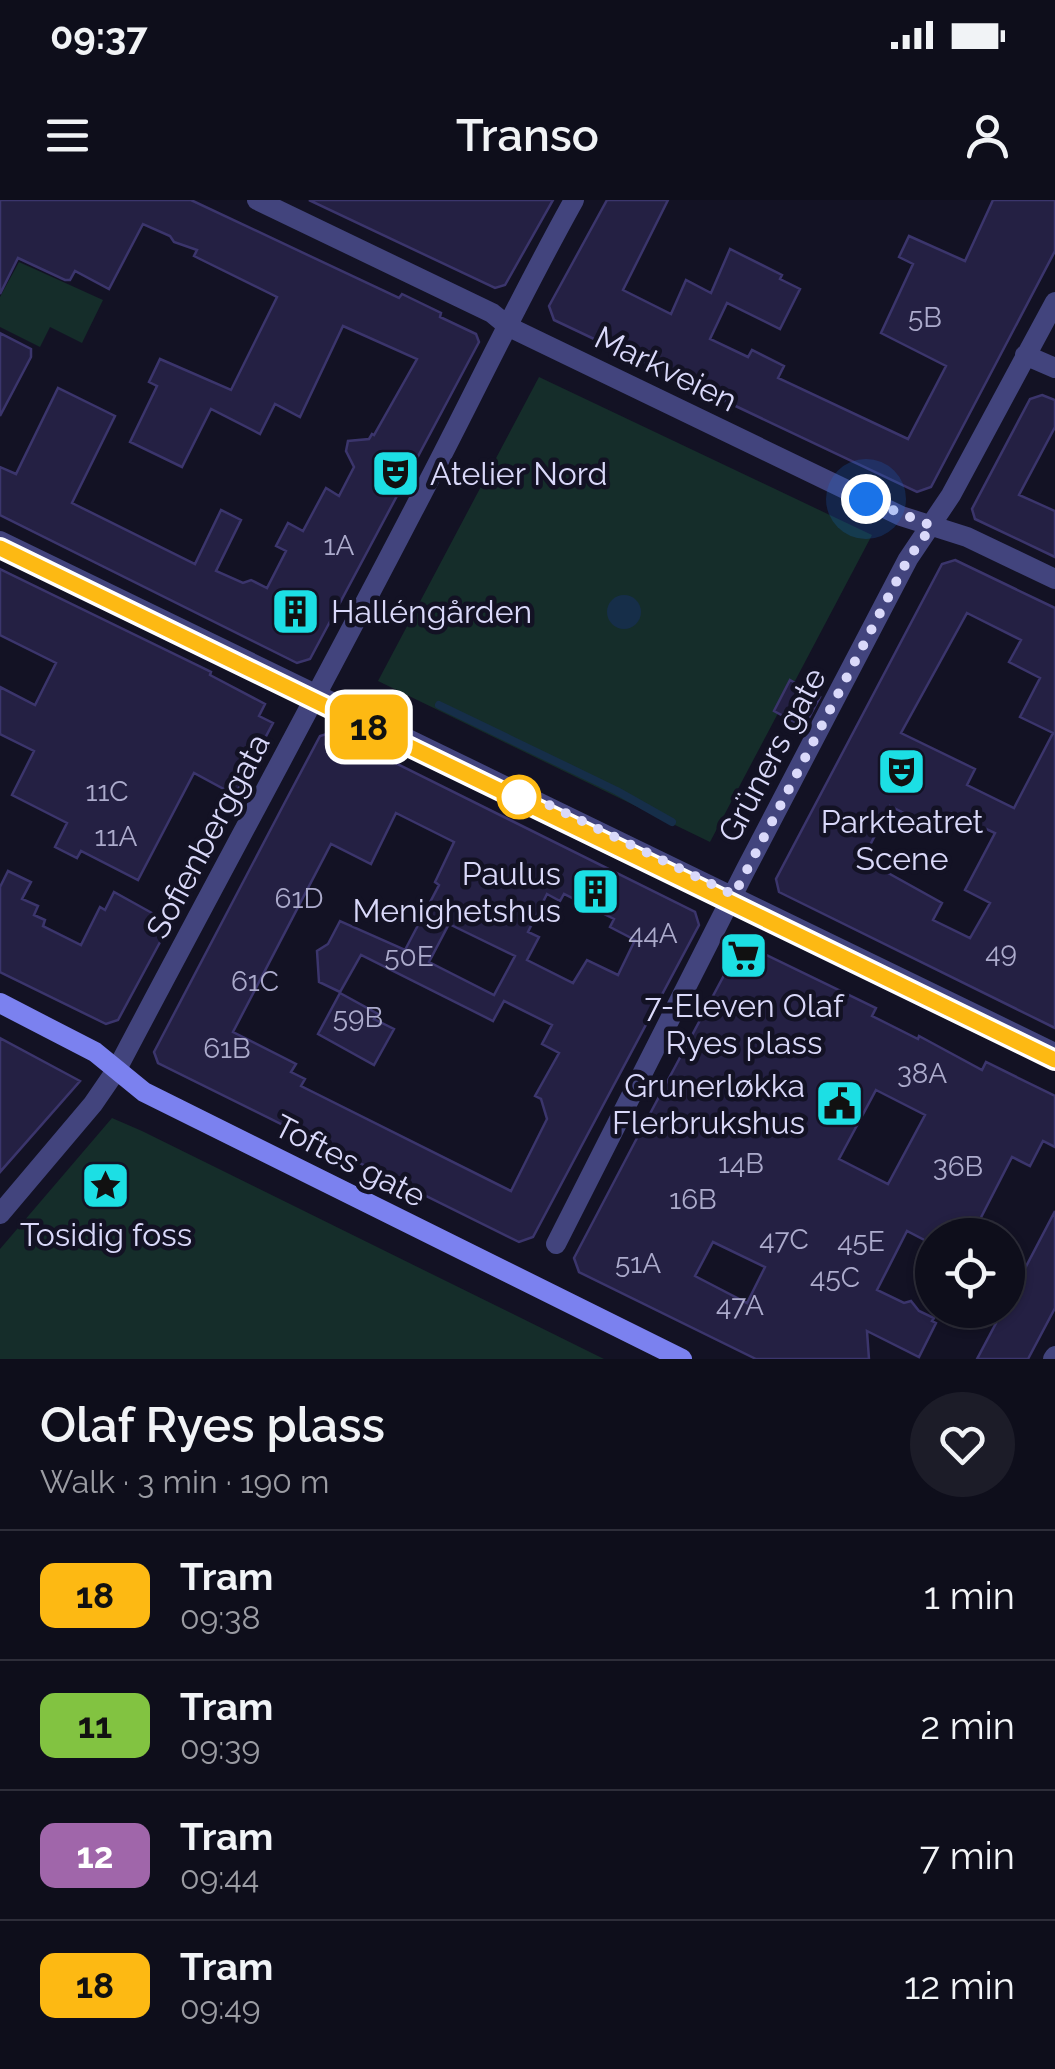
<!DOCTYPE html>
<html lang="en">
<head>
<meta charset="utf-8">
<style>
  body { margin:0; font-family:Raleway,sans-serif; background:#1c1c28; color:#f1f3f6; height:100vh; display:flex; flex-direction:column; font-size:38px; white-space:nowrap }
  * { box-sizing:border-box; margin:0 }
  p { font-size:32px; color:#9b9ca3 }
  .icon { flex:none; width:55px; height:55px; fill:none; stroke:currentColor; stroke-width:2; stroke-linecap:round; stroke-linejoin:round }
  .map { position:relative; height:1159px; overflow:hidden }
  .panel { display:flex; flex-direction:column; background:#0e0e1b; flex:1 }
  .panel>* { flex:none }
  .badge { padding:0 20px; border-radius:15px; font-size:35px; line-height:65px }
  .fabs { position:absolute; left:915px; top:1018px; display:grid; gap:20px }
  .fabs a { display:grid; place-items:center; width:110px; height:110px; border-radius:50%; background:#0e0e1b; box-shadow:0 2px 8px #0004,0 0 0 2px #2e2e3a; font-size:50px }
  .you { position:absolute; width:50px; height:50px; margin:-25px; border:8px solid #fff; border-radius:50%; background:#1a73e8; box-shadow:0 0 0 15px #1a73e833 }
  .map>.badge { position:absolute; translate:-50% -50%; box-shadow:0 0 0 5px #fff }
  .round { display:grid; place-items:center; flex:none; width:105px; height:105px; border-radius:52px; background:#1c1c28 }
  .headline { display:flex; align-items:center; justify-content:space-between; height:170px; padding:0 40px }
  h1 { font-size:48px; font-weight:600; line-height:75px }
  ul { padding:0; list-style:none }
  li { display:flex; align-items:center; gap:30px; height:130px; padding:0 40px; border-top:2px solid #2e2e3a }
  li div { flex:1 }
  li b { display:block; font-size:38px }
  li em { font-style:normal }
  li .badge { min-width:110px; font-weight:700; text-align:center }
  .status { display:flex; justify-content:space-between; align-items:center; height:70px; padding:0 50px; background:#0e0e1b; direction:ltr }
  .status svg { height:28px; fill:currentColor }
  header { display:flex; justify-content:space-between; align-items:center; height:130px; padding:0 40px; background:#0e0e1b; font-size:45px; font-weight:600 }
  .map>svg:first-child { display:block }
  .green { fill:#152d2a }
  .water { fill:#162e49 }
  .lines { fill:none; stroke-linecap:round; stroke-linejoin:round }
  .stream { stroke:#162e49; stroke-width:8 }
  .building { fill:#242043; stroke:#3b356c; stroke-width:2.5; fill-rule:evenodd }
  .street { stroke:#42447d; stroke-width:20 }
  .secondary { stroke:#7b81ef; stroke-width:20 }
  .tram { stroke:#1cdfe4; stroke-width:2.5 }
  .line-casing { stroke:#fff; stroke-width:22 }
  .line { stroke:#fdb913; stroke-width:15 }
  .walk { stroke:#dad9fa; stroke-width:10; stroke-dasharray:0 18 }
  .stop-dot { fill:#fff; stroke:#fdb913; stroke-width:5 }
  .labels { text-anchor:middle; stroke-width:9; stroke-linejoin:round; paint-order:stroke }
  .number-label { font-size:28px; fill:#acabcc }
  .street-label { font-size:32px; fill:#dad9fa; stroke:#131224 }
  .poi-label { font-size:32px; fill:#dad9fa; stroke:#131224 }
</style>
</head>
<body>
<div class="status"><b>09:37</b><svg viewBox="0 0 49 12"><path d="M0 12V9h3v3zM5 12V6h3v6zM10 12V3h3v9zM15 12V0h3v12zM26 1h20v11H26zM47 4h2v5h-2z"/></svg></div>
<header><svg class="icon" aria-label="menu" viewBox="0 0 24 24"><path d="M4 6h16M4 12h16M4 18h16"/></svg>Transo<svg class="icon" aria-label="person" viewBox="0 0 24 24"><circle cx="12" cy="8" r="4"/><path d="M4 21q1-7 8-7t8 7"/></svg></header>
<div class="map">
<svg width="1055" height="1159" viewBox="0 0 1055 1159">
  <rect width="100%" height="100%" fill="#131224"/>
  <path class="green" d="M19,62L103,100L82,143L50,127L40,147L0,127V97Z
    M539,177L872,335L710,642L378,481Z
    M112,918L142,931L604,1159H0V1049Z"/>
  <path class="water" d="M607 412a17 17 0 1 1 34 0a17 17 0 1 1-34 0Z"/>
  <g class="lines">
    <path class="stream" d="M439,505L617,591L672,622"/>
  </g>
  <path class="building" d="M0,0H191L399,98L402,94L441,113L440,117L476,134L479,142L310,459L297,463L0,315V267L16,274L58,188L115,216L72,303L195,364L221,310L241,320L216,371L243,383L251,380L267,388L286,351L276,346L288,323L303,331L326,288L339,296L354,267L346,251L348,241L369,239L372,234L374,235L417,159L343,126L300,217L275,204L260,234L211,209L182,267L130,242L157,186L149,182L160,159L231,190L277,97L194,56L197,50L174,42L170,36L143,24L109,89L75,71L70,80H65L18,58L0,94Z
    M309,0H553L505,85L495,88Z
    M607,0H668L623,90L671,114L686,80L711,93L730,49L782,75L780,79L800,89L780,129L727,103L710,139L748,157L752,150L784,166L778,178L908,239L946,166L881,133L913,64L899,57L909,36L965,61L993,0H1055V51L931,287L917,292L554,120L549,106Z
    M0,133L31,149V157L0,216Z
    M1042,195L1055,200V227L1019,295L1055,311V357L975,319L972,309L1030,199Z
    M955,360L1055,408V828L779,692L776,679L942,364ZM967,413L1021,440L1009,462L1040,478L1020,517L1053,533L1014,608L967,585L975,569L901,533ZM890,606L942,632L952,613L995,633L965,690L990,703L970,738L933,720L942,703L863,659Z
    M0,369L211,472L210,475L265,504L259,516L273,523L235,595L194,573L138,680L81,651L77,658L55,647L67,623L12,595L34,551L0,534V487L35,505L56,463L0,435Z
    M790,480L820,497L804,527L774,511Z
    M333,532L695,712L699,725L533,1037L519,1042L158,863L154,852L284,604L320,536ZM396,613L454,642L435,682L439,685L405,750L340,721L328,744L317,751L319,782L340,792L361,755L493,821L504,801L552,825L542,844L559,853L535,896L541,899L547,919L511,991L301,886L305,879L291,872L296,864L233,832L331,644L371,664ZM547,694L560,701L564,694L614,719L610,727L635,740L618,775L587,760L573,783L527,760L539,737L528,732ZM449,724L515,756L494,795L429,762Z
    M8,671L31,682L22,699L38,706L34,715L45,720L43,726L81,745L100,707L105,710L114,692L161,718L166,731L118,820L106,824L0,772V687Z
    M750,747L876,808L872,816L918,839L919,836L982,870L986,862L1055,896V947L1043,941L1030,966L1012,957L972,1035H932V1044L907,1031L877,1090L904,1103L911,1101L919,1111L934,1118L932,1121L936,1123L919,1157L867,1131L869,1159H756L579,1072L574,1058L637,938L737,751ZM876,890L925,915L888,984L839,959ZM713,1042L765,1067L747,1103L695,1076Z
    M340,793L378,814L374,819L394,829L374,865L318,834Z
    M0,838L80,881L0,972Z
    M1055,1011V1108L1028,1159H977L1003,1110H1008V1101Z"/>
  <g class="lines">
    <path class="street" d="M257,0L492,113L509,127L901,316L967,337L1055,379
      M1025,155L1055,168
      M0,341L1055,853
      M0,1014L93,904L117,869C215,683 316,498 413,311C468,207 517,102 574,0
      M556,1044L746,669L908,359L951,295L1055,102
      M1053,1159L1055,1156"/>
    <path class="secondary" d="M0,803L95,852L144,892L682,1159"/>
    <path class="tram" d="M0,348C351,521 704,687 1055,860"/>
  </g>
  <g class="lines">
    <defs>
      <path id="line" d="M0,348C351,521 704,687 1055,860"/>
    </defs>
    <use href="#line" class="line-casing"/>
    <use href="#line" class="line"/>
    <path class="walk" d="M519,597L512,587L734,695L908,359L932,326L866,299"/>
  </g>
  <defs>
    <symbol id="theatre-square" viewBox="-11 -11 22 22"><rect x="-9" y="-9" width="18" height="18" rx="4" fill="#1cdfe4" stroke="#131224"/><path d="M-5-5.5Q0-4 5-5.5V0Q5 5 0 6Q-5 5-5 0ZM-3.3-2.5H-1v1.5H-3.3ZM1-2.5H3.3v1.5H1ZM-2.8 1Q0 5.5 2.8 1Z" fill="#111"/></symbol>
    <symbol id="building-square" viewBox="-11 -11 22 22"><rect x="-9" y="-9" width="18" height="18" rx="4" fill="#1cdfe4" stroke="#131224"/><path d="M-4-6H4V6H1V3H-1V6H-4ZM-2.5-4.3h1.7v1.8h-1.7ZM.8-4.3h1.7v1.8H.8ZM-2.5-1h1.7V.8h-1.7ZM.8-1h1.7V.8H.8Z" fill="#111"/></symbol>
    <symbol id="supermarket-square" viewBox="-11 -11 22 22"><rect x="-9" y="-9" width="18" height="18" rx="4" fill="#1cdfe4" stroke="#131224"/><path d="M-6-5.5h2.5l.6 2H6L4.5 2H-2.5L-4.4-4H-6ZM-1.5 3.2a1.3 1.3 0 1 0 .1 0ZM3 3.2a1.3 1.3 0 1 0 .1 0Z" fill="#111"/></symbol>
    <symbol id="civic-square" viewBox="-11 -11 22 22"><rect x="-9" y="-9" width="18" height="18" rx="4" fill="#1cdfe4" stroke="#131224"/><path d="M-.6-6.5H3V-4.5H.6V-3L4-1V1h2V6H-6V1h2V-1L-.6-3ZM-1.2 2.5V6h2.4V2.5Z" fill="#111"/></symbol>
    <symbol id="sight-square" viewBox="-11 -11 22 22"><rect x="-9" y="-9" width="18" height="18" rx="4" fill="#1cdfe4" stroke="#131224"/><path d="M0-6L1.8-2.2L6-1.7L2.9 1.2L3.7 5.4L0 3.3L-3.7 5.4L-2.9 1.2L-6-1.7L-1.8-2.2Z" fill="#111"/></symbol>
  </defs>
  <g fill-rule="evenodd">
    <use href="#theatre-square" x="368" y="246" width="55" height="55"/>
    <use href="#building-square" x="268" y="384" width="55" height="55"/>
    <use href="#theatre-square" x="874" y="544" width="55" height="55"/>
    <use href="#building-square" x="568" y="664" width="55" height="55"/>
    <use href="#supermarket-square" x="716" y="728" width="55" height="55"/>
    <use href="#civic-square" x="812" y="876" width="55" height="55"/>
    <use href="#sight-square" x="78" y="958" width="55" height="55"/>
  </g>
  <circle class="stop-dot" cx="519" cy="597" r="20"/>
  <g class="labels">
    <g class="number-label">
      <text x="925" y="127">5B</text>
      <text x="339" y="355">1A</text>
      <text x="107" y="601">11C</text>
      <text x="116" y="646">11A</text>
      <text x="299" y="708">61D</text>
      <text x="653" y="743">44A</text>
      <text x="1001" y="762">49</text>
      <text x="409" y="766">50E</text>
      <text x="255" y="791">61C</text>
      <text x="358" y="827">59B</text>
      <text x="227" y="858">61B</text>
      <text x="922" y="883">38A</text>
      <text x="741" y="973">14B</text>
      <text x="958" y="976">36B</text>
      <text x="693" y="1009">16B</text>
      <text x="784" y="1049">47C</text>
      <text x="861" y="1051">45E</text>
      <text x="638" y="1073">51A</text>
      <text x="835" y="1087">45C</text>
      <text x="740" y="1115">47A</text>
    </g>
    <g class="street-label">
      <text transform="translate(666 169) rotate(26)" y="11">Markveien</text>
      <text transform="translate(772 555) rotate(-62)" y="11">Grüners gate</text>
      <text transform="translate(208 636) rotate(-62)" y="11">Sofienberggata</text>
      <text transform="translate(350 961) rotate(27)" y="11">Toftes gate</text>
    </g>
    <g class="poi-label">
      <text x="430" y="285" text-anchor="start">Atelier Nord</text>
      <text x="331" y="423" text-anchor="start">Halléngården</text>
      <text x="902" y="633">Parkteatret<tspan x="902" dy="37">Scene</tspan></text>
      <text x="561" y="685" text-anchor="end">Paulus<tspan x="561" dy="37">Menighetshus</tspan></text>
      <text x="744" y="817">7-Eleven Olaf<tspan x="744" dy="37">Ryes plass</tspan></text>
      <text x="805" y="897" text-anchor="end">Grunerløkka<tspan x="805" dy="37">Flerbrukshus</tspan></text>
      <text x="106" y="1046">Tosidig foss</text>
    </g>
  </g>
</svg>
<div class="fabs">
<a><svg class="icon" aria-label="locate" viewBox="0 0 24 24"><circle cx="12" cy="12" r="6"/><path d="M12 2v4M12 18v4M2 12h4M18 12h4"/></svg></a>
</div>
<div class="you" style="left:866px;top:299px"></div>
<b class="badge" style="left:369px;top:527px;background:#fdb913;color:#111">18</b>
</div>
<section class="panel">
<div class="headline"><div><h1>Olaf Ryes plass</h1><p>Walk · 3 min · 190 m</p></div><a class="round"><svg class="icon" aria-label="heart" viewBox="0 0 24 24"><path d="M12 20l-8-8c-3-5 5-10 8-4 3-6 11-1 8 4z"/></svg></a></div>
<ul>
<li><span class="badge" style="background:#fdb913;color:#111">18</span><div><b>Tram</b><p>09:38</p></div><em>1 min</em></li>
<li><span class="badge" style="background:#82c341;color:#111">11</span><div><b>Tram</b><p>09:39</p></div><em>2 min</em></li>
<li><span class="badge" style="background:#a066aa;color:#fff">12</span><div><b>Tram</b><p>09:44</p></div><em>7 min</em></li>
<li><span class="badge" style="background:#fdb913;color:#111">18</span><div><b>Tram</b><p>09:49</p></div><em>12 min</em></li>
</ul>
</section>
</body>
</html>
